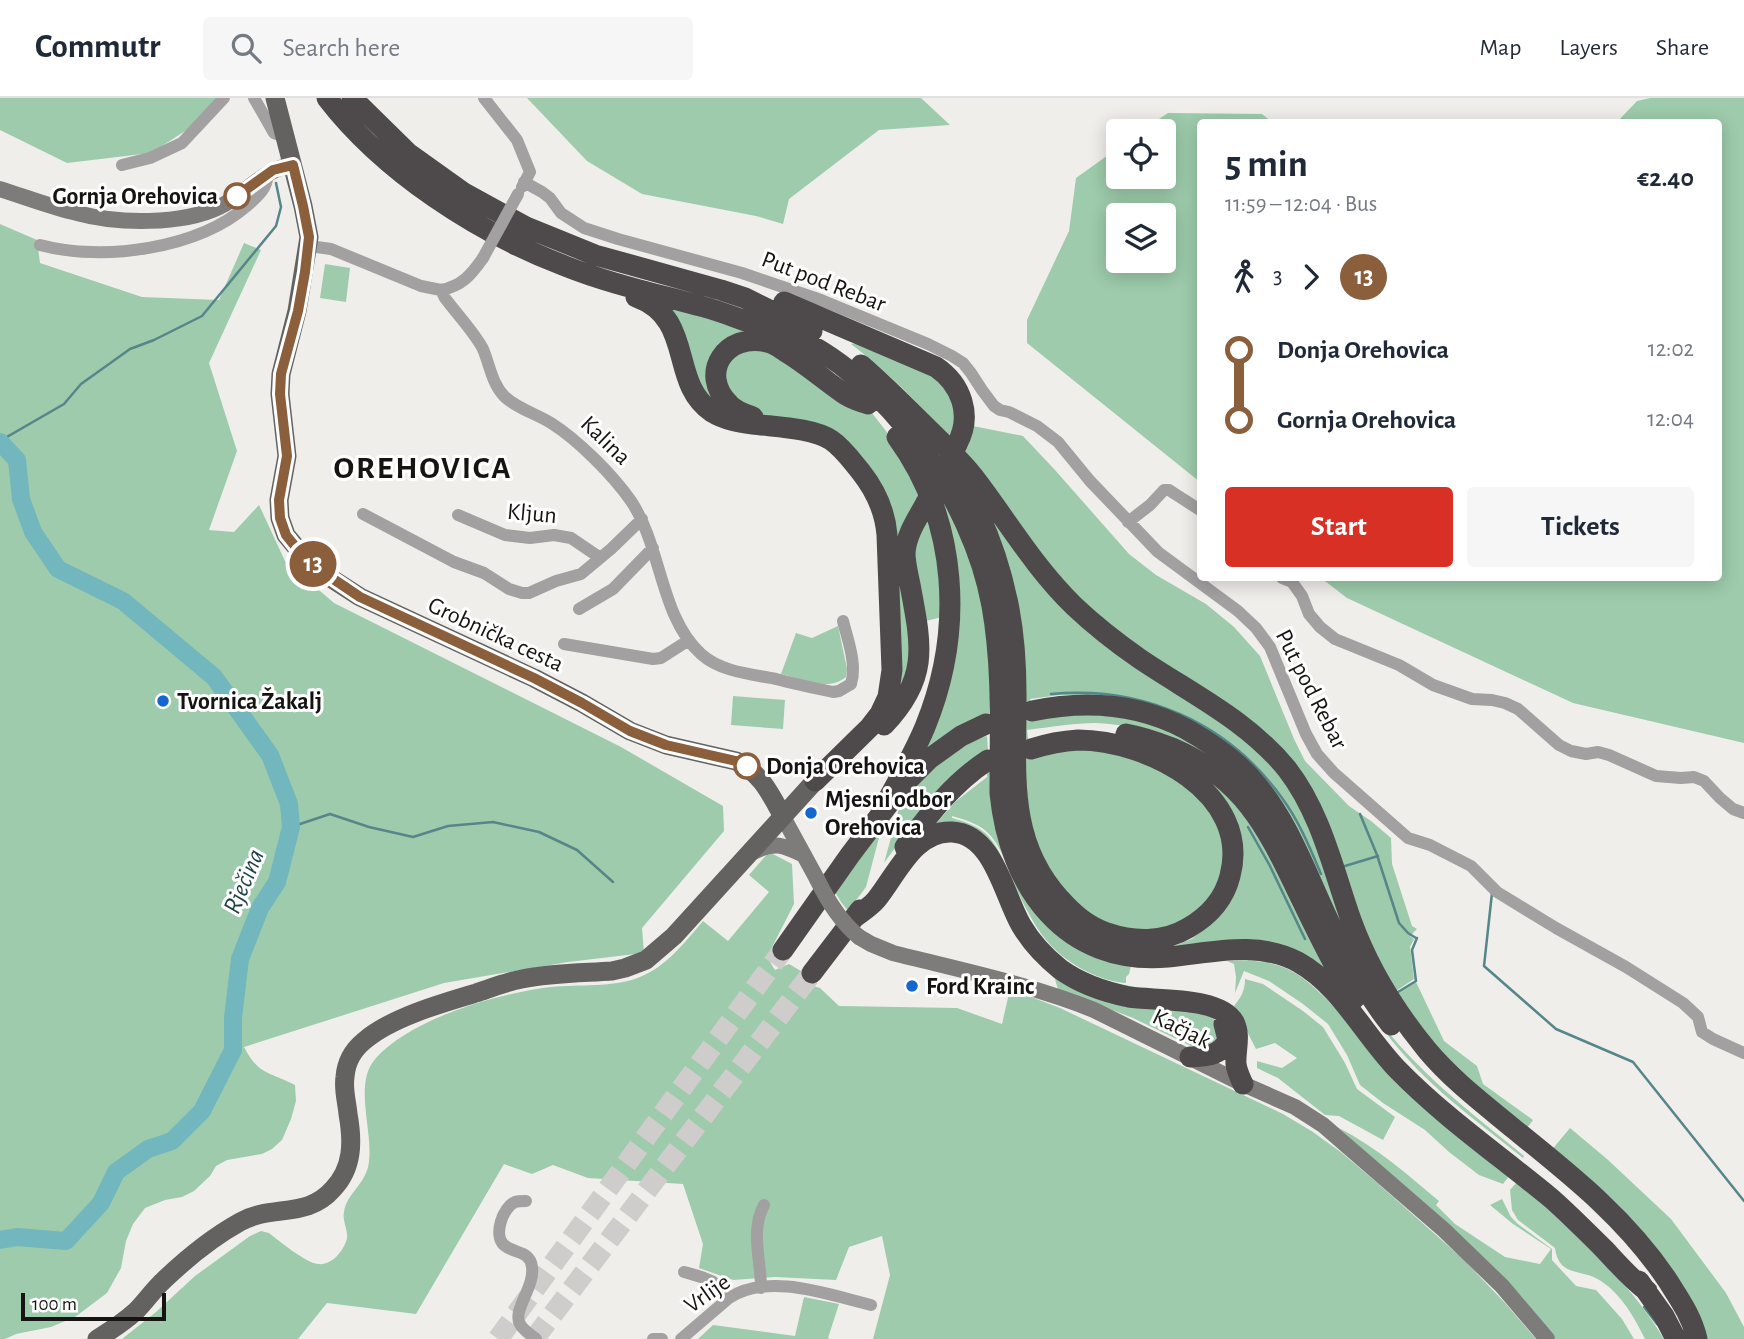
<!DOCTYPE html>
<html lang="en">
<head>
<meta charset="utf-8">
<style>
  body { margin:0; font-family:"Alegreya Sans",sans-serif; background:#f6f6f7; color:#1f2937; height:100vh; display:flex; flex-direction:column; font-size:26px; white-space:nowrap }
  * { box-sizing:border-box; margin:0 }
  p { font-size:23px; color:#747a83 }
  .icon { flex:none; width:38px; height:38px; fill:none; stroke:currentColor; stroke-width:2; stroke-linecap:round; stroke-linejoin:round }
  .map { position:relative; flex:1; overflow:hidden }
  .side { position:absolute; left:1197px; top:21px; width:525px; height:462px; display:flex; flex-direction:column; background:#fff; border-radius:7px; box-shadow:0 4px 18px #0003 }
  .side>* { flex:none }
  .badge { padding:0 14px; border-radius:23px; font-size:24px; line-height:46px }
  .controls { position:absolute; left:1106px; top:21px; display:grid; gap:14px }
  .controls a { display:grid; place-items:center; width:70px; height:70px; border-radius:7px; background:#fff; box-shadow:0 4px 18px #0003; font-size:35px }
  .scale { position:absolute; left:21px; bottom:18px; width:145px; box-sizing:border-box; padding-left:7px; border:4px solid #151413; border-top:0; font-size:19px; line-height:24px; white-space:nowrap; color:#151413; -webkit-text-stroke:5px #fff; paint-order:stroke }
  .map>.badge { position:absolute; translate:-50% -50%; box-shadow:0 0 0 4px #fff }
  .legs { display:flex; align-items:center; gap:10px; height:77px; padding:0 28px; font-size:23px }
  .legs p { margin-inline-start:auto }
  .overview { display:flex; align-items:center; justify-content:space-between; height:119px; padding:0 28px }
  h1 { font-size:38px; font-weight:700; line-height:52px }
  .primary-button { display:flex; gap:14px; margin-top:auto; padding:14px 28px }
  .primary-button a { flex:1; height:80px; border-radius:7px; background:#d93025; color:#fff; font-size:28px; font-weight:700; line-height:80px; text-align:center }
  .primary-button a+a { background:#f6f6f7; color:#1f2937 }
  ul { padding:0 28px; list-style:none }
  li { display:flex; align-items:center; gap:24px; height:70px; font-size:26px }
  li i { display:grid; place-items:center; width:10px; height:100%; margin:0 9px; background:currentColor }
  li i::after { content:''; width:18px; height:18px; margin:-9px; border:5px solid; border-radius:50%; background:#fff }
  li p { margin-inline-start:auto }
  li:first-child i { background:linear-gradient(#0000 50%,currentColor 0) }
  li:last-child i { background:linear-gradient(currentColor 50%,#0000 0) }
  header { display:flex; align-items:center; gap:42px; box-sizing:border-box; height:98px; padding:0 35px; background:#fff; border-bottom:2px solid #e0e1e3 }
  header strong { font-size:33px }
  nav { display:flex; gap:38px; margin-inline-start:auto; font-size:24px }
  .search { width:490px; height:63px; background:#f6f6f7; display:flex; align-items:center; gap:18px; box-sizing:border-box; padding:0 24px; border-radius:7px; color:#747a83; font-size:26px }
  .map>svg:first-child { display:block }
  .green { fill:#9dcbab; fill-rule:evenodd }
  .lines { fill:none; stroke-linecap:round; stroke-linejoin:round }
  .stream { stroke:#56868a; stroke-width:2.5 }
  .river { stroke:#72b7bd; stroke-width:18 }
  .highway-tunnel { stroke:#cfcdcb; stroke-width:21; stroke-dasharray:21 10; stroke-linecap:butt }
  .street { stroke:#a2a0a0; stroke-width:12 }
  .secondary { stroke:#7e7b7b; stroke-width:16 }
  .primary { stroke:#646161; stroke-width:19 }
  .highway { stroke:#4e4a4b; stroke-width:21 }
  .street-bridge { stroke:#a2a0a0; stroke-width:12 }
  .secondary-bridge { stroke:#7e7b7b; stroke-width:16 }
  .highway-bridge { stroke:#4e4a4b; stroke-width:21 }
  .line-1-casing { stroke:#fff; stroke-width:16 }
  .line-1 { stroke:#8b5e3c; stroke-width:10 }
  .stop-1-dot { fill:#fff; stroke:#8b5e3c; stroke-width:3.5 }
  .poi-dot { fill:#1466d0; stroke:#fff; stroke-width:2.5 }
  .labels { text-anchor:middle; stroke-width:6; stroke-linejoin:round; paint-order:stroke }
  .stop-label { font-size:24px; font-weight:bold; fill:#151413; stroke:#fff; text-anchor:end }
  .street-label { font-size:24px; fill:#151413; stroke:#fff }
  .poi-label { font-size:24px; font-weight:bold; fill:#151413; stroke:#fff; text-anchor:start }
  .water-label { font-size:26px; font-style:italic; fill:#1c3f42; stroke:#fff }
  .district-label { font-size:32px; font-weight:bold; letter-spacing:2px; fill:#151413; stroke:#fff }
</style>
</head>
<body>
<header>
<strong>Commutr</strong>
<div class="search"><svg class="icon" aria-label="search" viewBox="0 0 24 24"><circle cx="10" cy="10" r="6"/><path d="M15 15l6 6"/></svg>Search here</div>
<nav><a>Map</a><a>Layers</a><a>Share</a></nav>
</header>
<div class="map">
<svg width="1744" height="1241" viewBox="0 0 1744 1241">
  <rect width="100%" height="100%" fill="#f0eeeb"/>
  <path class="green" d="M0,0H230L210,17L151,55L67,65L0,32Z
    M527,0H921L950,27L879,32L789,101L783,126L756,118L642,96L587,63Z
    M1650,0H1744V645L1573,605L1347,500L1321,480H1718V24H1617L1637,3Z
    M1168,15L1262,16L1272,24H1200V384L1027,245V222L1069,133L1076,80L1118,50V79H1164V33H1141ZM1164,117V163H1118V117Z
    M0,126L37,142L40,165L142,199L219,202L244,145L261,152L209,265L237,353L209,432L234,434L259,407L285,463L334,505L621,649L723,708L724,733L642,830L644,855L568,864L444,885L244,949C258,977 270,974 295,987L296,1003L291,1021L282,1042L272,1051L262,1056L227,1062L216,1068L210,1078L194,1093L182,1099L165,1102L145,1110L133,1126L126,1143L121,1170L107,1195L75,1219L51,1229L16,1236L5,1241H0Z
    M325,166L350,170L346,204L320,200Z
    M662,207L710,221L760,239L748,240L711,282L710,305Z
    M752,245L872,315L896,346L923,400L906,431L912,571L883,621L892,449L856,361L774,325L725,294L724,258Z
    M859,245L932,273L958,310L952,344C921,307 889,275 851,246Z
    M968,327L1023,338L1055,372L1129,456L1156,477L1206,506L1234,529L1260,558L1294,641L1305,663L1349,708L1371,723L1391,740L1392,766L1412,828L1417,831L1410,838L1414,841L1410,849L1414,881L1390,897L1309,695L1077,502L958,352Z
    M919,361L962,438L984,508L991,586L989,616L971,624L917,665L943,608L954,569L957,521Z
    M927,410L933,427L946,518L922,524L911,456Z
    M984,413L989,414L1023,465L1069,514L1133,566L1180,593L1220,621L1250,645L1289,688L1309,722L1348,835L1357,857L1354,860L1341,835L1304,747L1289,720L1273,693L1240,658L1194,626L1141,604L1095,597H1060L1030,601L1031,619C1043,617 1055,614 1067,614C1153,610 1238,657 1279,732C1310,787 1329,849 1365,903C1408,967 1465,1010 1524,1058L1523,1060C1487,1031 1449,1004 1417,971C1396,949 1377,925 1360,900C1325,849 1305,789 1275,735C1239,671 1169,628 1096,625C1073,625 1050,629 1027,632L1030,656C1040,654 1051,650 1061,649C1100,644 1139,659 1172,678C1178,681 1185,684 1190,689C1203,699 1215,715 1221,731C1228,751 1225,775 1215,793C1209,804 1199,818 1187,824C1158,840 1120,836 1091,820C1070,808 1054,785 1043,765C1010,704 1026,613 1019,545C1014,499 1000,456 984,413Z
    M838,528L847,571L846,579C828,594 802,581 781,576L796,535L812,540Z
    M733,598L785,602L783,631L731,627Z
    M987,638L988,653L920,715L884,765L900,707L918,683L939,664L964,646Z
    M993,652C992,679 993,706 998,733C1008,780 1037,827 1080,851C1096,860 1113,864 1131,868L1129,876L1126,879V885C1097,883 1064,864 1046,842C1032,825 1021,801 1012,781C1006,766 1001,749 990,737C981,726 965,722 952,718V720C965,724 980,728 989,739C1000,751 1005,767 1010,782C1020,805 1036,837 1055,854C1084,880 1120,888 1158,892C1185,894 1207,892 1230,907L1229,908C1201,891 1176,896 1145,893C1120,890 1096,884 1073,871C1065,867 1054,860 1047,852C1038,841 1027,827 1020,813C1001,772 992,719 933,729L955,704L987,679V654Z
    M1185,669L1220,689L1254,726L1329,873L1166,851L1192,841L1209,827L1239,766Z
    M881,732L866,789L848,813L841,804L833,791Z
    M769,754L792,766L794,806L767,859L775,872L789,866L801,873L799,884L820,890L839,908L957,910L1002,926L1010,891L1060,910L1283,1016L1313,1034L1342,1055L1375,1083L1463,1161L1505,1205L1536,1241H873L890,1177L882,1138L849,1149L836,1182L775,1179L733,1182L699,1170L703,1146L683,1086L588,1080L553,1067L532,1076L504,1066L416,1216L327,1205L298,1241H122L156,1214L195,1178L250,1138L261,1133L269,1135C279,1143 306,1165 318,1166C325,1167 332,1163 337,1158C341,1154 346,1146 347,1140C348,1132 342,1122 344,1114C347,1094 367,1086 369,1063C373,1031 353,985 376,960C412,920 499,895 551,889C580,886 613,890 640,879C667,868 684,845 703,823L728,843L769,794L749,777Z
    M1251,862C1267,864 1283,867 1297,876C1322,893 1340,917 1362,938C1411,985 1460,1031 1509,1078L1503,1086L1479,1077L1449,1054L1425,1032L1383,1005L1360,987L1347,957L1328,926L1303,906L1269,883L1244,873L1235,895L1236,879L1234,866L1227,863Z
    M1054,878L1211,918L1217,924V946L1193,949L1133,920L1058,891Z
    M1245,881L1263,886L1303,913L1323,929L1345,965L1357,991L1395,1019L1383,1042L1339,1018L1325,1017L1278,980L1257,970V963L1282,970L1297,960L1275,945L1256,951L1234,908C1241,899 1245,893 1245,881Z
    M1416,884L1444,943L1477,968L1483,986L1533,1022L1524,1034L1474,995L1392,899Z
    M1339,1030C1376,1049 1407,1076 1439,1103L1436,1107L1455,1126L1505,1159L1540,1166L1551,1151L1513,1126L1490,1107L1502,1101L1511,1119L1518,1126L1552,1151V1162L1576,1188L1596,1192L1622,1221L1634,1241H1555L1538,1219L1435,1117Z
    M1570,1030L1607,1061L1671,1121L1726,1195L1744,1229V1241H1706L1550,1054Z
    M1517,1084C1572,1131 1626,1179 1664,1241H1645C1634,1219 1622,1197 1601,1183C1582,1170 1559,1180 1555,1150L1518,1122L1512,1112L1510,1092Z
    M804,1199L839,1206L828,1240L830,1241H698L713,1227L795,1238Z"/>
  <g class="lines">
    <path class="stream" d="M0,343L64,306L81,286L130,251L154,242L202,218L276,128L281,109L276,85
      M1051,596C1143,587 1228,625 1282,700C1299,723 1310,750 1321,776
      M1360,716L1377,757L1399,825L1408,835L1416,840
      M291,729L330,716L369,729L413,739L448,728L493,724L539,734L577,752L613,784
      M1248,729L1270,768L1305,841
      M1345,768L1378,758
      M1492,795L1484,868L1556,931L1633,964L1744,1103
      M1398,894L1416,883L1412,852L1417,840
      M1644,1209L1657,1226"/>
    <path class="river" d="M0,344L17,362L21,401L33,434L58,471L123,503L214,579L270,657L289,706L291,729L277,784L260,810L240,861L233,920V952L202,1013L172,1043L148,1051L116,1074L101,1105L66,1143L17,1139L0,1142"/>
    <path class="highway-tunnel" d="M498,1241L783,852
      M534,1241L812,875"/>
    <path class="street" d="M254,0L274,35L285,39
      M484,0L517,42L530,74L522,89
      M122,67L150,60L182,45L224,0
      M524,84L542,94L550,100L561,115L584,130L618,141L742,175L821,202L928,246L952,258L963,265L971,275L982,292L994,308L1000,312L1009,314L1037,328L1058,344L1090,383L1158,454L1238,513L1256,530L1270,549L1306,636L1317,656L1334,675L1408,740L1430,747L1471,768L1497,794L1556,830L1626,869L1683,905L1698,919L1702,934L1713,941L1744,955
      M40,147C103,164 198,151 248,107C257,99 269,89 267,76
      M309,148L331,151L421,188L441,192L445,200C456,215 475,235 483,251C490,268 492,286 505,299C518,311 537,316 551,325C578,342 613,377 631,403C662,449 660,519 701,556C721,574 751,576 776,581C795,586 814,590 833,594L839,593L851,586C857,566 848,543 843,523
      M441,192C462,188 471,177 483,160
      M363,416L454,464L484,475L509,491L522,495H529L556,483L581,476L611,451L642,421
      M458,417L505,437L530,440L554,437L571,440L599,459
      M1128,424L1150,407L1164,392H1169L1200,412
      M1282,480L1292,484L1302,498L1309,516L1320,529L1335,541L1399,567L1433,587L1472,601L1492,602L1505,605L1518,611L1559,647L1571,653L1586,656L1598,654L1609,657L1656,678L1681,680L1694,679L1704,683L1720,700L1733,711L1744,715
      M579,511L613,491L653,450
      M564,546L653,561L661,560L689,542
      M526,1103C523,1103 518,1103 515,1104C503,1109 493,1137 504,1147C514,1156 530,1152 532,1169C535,1189 512,1213 520,1226C523,1232 531,1237 536,1241
      M684,1174C705,1180 716,1181 729,1200
      M761,1190C761,1162 750,1133 764,1107
      M653,1241H662
      M681,1241L729,1200C769,1174 829,1197 871,1207"/>
    <path class="secondary" d="M0,91C25,99 51,109 77,115C117,126 182,127 219,109C245,97 264,70 293,67
      M782,717L817,781
      M753,754C775,743 783,747 804,757
      M859,839L871,846L893,855C960,872 1029,886 1094,912L1243,986L1295,1009L1323,1027L1444,1132L1502,1188L1547,1241"/>
    <path class="primary" d="M275,0L303,108L309,139L297,213L281,276L280,296L287,358L279,402L280,420L286,437L305,460L329,479L360,499L534,580L582,605L630,633L666,647L736,663C760,674 770,695 782,717
      M97,1241C110,1233 124,1224 136,1213C146,1203 154,1191 164,1182C187,1160 213,1139 240,1124C272,1106 307,1121 333,1091C353,1070 353,1044 348,1016C347,1004 343,992 345,979C346,965 353,952 364,943C390,920 442,905 476,895C491,890 506,884 522,881C551,875 582,875 612,873L625,870L646,862L674,838L815,683"/>
    <path class="highway" d="M327,0C384,74 478,135 565,168C610,186 657,196 704,209C723,214 741,222 760,228C768,230 777,232 786,235C887,277 973,402 992,508C1003,570 1000,632 1000,695C1009,789 1065,868 1168,859C1211,855 1257,842 1298,864C1341,888 1364,937 1398,972C1445,1020 1500,1058 1552,1101C1570,1117 1588,1135 1605,1152C1618,1166 1631,1181 1647,1193
      M352,0L408,55L464,95L526,129L595,157L721,192L745,200L812,233
      M636,199C696,221 668,284 712,314C725,322 739,324 753,326C776,329 813,330 831,342C843,350 852,363 861,374C876,393 885,412 887,437L892,572L888,599L880,616L870,629L815,683
      M784,204L936,269C961,286 973,317 957,346
      M861,267C882,285 899,302 918,321C937,340 956,357 973,378C1007,422 1033,468 1074,508C1094,527 1117,545 1140,561C1192,596 1247,622 1287,671C1321,715 1333,771 1351,822C1368,869 1395,913 1427,952C1452,982 1484,1006 1514,1031C1571,1077 1627,1121 1668,1183C1680,1202 1692,1219 1697,1241
      M753,319C745,316 735,313 729,306C698,275 726,234 767,244C774,245 780,250 786,254C806,266 824,282 843,295C851,301 860,303 868,306
      M958,378C983,418 1000,464 1009,511C1014,538 1016,567 1016,595C1017,670 1005,741 1060,801C1073,816 1088,829 1107,835C1133,844 1163,845 1188,830C1209,818 1224,802 1230,778C1252,695 1147,642 1078,642C1062,643 1047,646 1031,651
      M1032,613C1085,602 1137,605 1186,631C1209,644 1232,659 1250,679C1290,723 1307,779 1333,832C1349,865 1368,898 1391,927
      M884,627C928,581 922,550 911,492C909,480 905,467 905,455C906,437 917,421 926,405
      M1126,636C1142,639 1157,644 1172,650C1242,680 1266,727 1297,792C1315,829 1332,866 1354,901
      M881,714C896,686 913,658 925,629C964,534 959,424 897,339
      M905,749C929,716 953,685 988,662
      M855,819C863,813 870,809 876,802C896,778 914,732 952,734C994,736 1004,798 1021,827C1031,844 1045,859 1060,871C1079,885 1105,894 1129,899C1155,903 1219,898 1234,924C1241,938 1235,952 1236,966C1237,974 1240,979 1243,986
      M783,852L850,757L903,687L929,661L961,638L986,626
      M812,875L860,812
      M1190,959C1207,958 1220,958 1228,942L1224,926
      M1639,1183L1664,1218L1676,1241"/>
    <path class="street-bridge" d="M483,160L518,96"/>
    <path class="secondary-bridge" d="M817,781C828,804 840,823 859,839"/>
    <path class="highway-bridge" d="M926,405L957,346"/>
  </g>
  <g class="lines">
    <defs>
      <path id="line-1" d="M237,98L273,72L293,67L303,108L309,139L305,174L298,213L281,276L280,296L287,358L279,402L280,420L286,437L294,447L306,460L317,470L360,499L534,580L582,605L630,633L666,647L736,663L747,668"/>
    </defs>
    <use href="#line-1" class="line-1-casing"/>
    <use href="#line-1" class="line-1"/>
  </g>
  <g class="stop-1-dot">
    <circle cx="237" cy="98" r="12"/>
    <circle cx="747" cy="668" r="12"/>
  </g>
  <g class="poi-dot">
    <circle cx="163" cy="603" r="7"/>
    <circle cx="811" cy="715" r="7"/>
    <circle cx="912" cy="888" r="7"/>
  </g>
  <g class="labels">
    <g class="stop-label">
      <text x="218" y="106">Gornja Orehovica</text>
      <text x="766" y="676" text-anchor="start">Donja Orehovica</text>
    </g>
    <g class="street-label">
      <text transform="translate(824 183) rotate(21)" y="8">Put pod Rebar</text>
      <text transform="translate(606 342) rotate(44)" y="8">Kalina</text>
      <text transform="translate(532 415) rotate(5)" y="8">Kljun</text>
      <text transform="translate(496 536) rotate(25)" y="8">Grobnička cesta</text>
      <text transform="translate(1312 591) rotate(63)" y="8">Put pod Rebar</text>
      <text transform="translate(1182 930) rotate(26)" y="8">Kačjak</text>
      <text transform="translate(707 1195) rotate(-35)" y="8">Vrlije</text>
    </g>
    <g class="poi-label">
      <text x="177" y="611">Tvornica Žakalj</text>
      <text x="825" y="709">Mjesni odbor<tspan x="825" dy="28">Orehovica</tspan></text>
      <text x="926" y="896">Ford Krainc</text>
    </g>
    <g class="water-label">
      <text transform="translate(243 783) rotate(-67)" y="9">Rječina</text>
    </g>
    <g class="district-label">
      <text x="423" y="380">OREHOVICA</text>
    </g>
  </g>
</svg>
<div class="controls">
<a><svg class="icon" aria-label="locate" viewBox="0 0 24 24"><circle cx="12" cy="12" r="6"/><path d="M12 2v4M12 18v4M2 12h4M18 12h4"/></svg></a>
<a><svg class="icon" aria-label="layers" viewBox="0 0 24 24"><path d="M12 4l9 5-9 5-9-5zM3 14l9 5 9-5"/></svg></a>
</div>
<div class="scale">100 m</div>
<b class="badge" style="left:313px;top:466px;background:#8b5e3c;color:#fff">13</b>
<section class="side">
<div class="overview"><div><h1>5 min</h1><p>11:59 – 12:04 · Bus</p></div><b>€2.40</b></div>
<div class="legs"><svg class="icon" aria-label="walk" viewBox="0 0 24 24"><circle cx="13" cy="4" r="2"/><path d="M13 8l-2 6 4 7M11 14l-3 7M7 12l3-4h3l4 4"/></svg>3<svg class="icon" aria-label="forward" viewBox="0 0 24 24"><path d="M9 5l7 7-7 7"/></svg><b class="badge" style="background:#8b5e3c;color:#fff">13</b></div>
<ul>
<li><i style="color:#8b5e3c"></i><b>Donja Orehovica</b><p>12:02</p></li>
<li><i style="color:#8b5e3c"></i><b>Gornja Orehovica</b><p>12:04</p></li>
</ul>
<div class="primary-button"><a>Start</a><a>Tickets</a></div>
</section>
</div>
</body>
</html>
